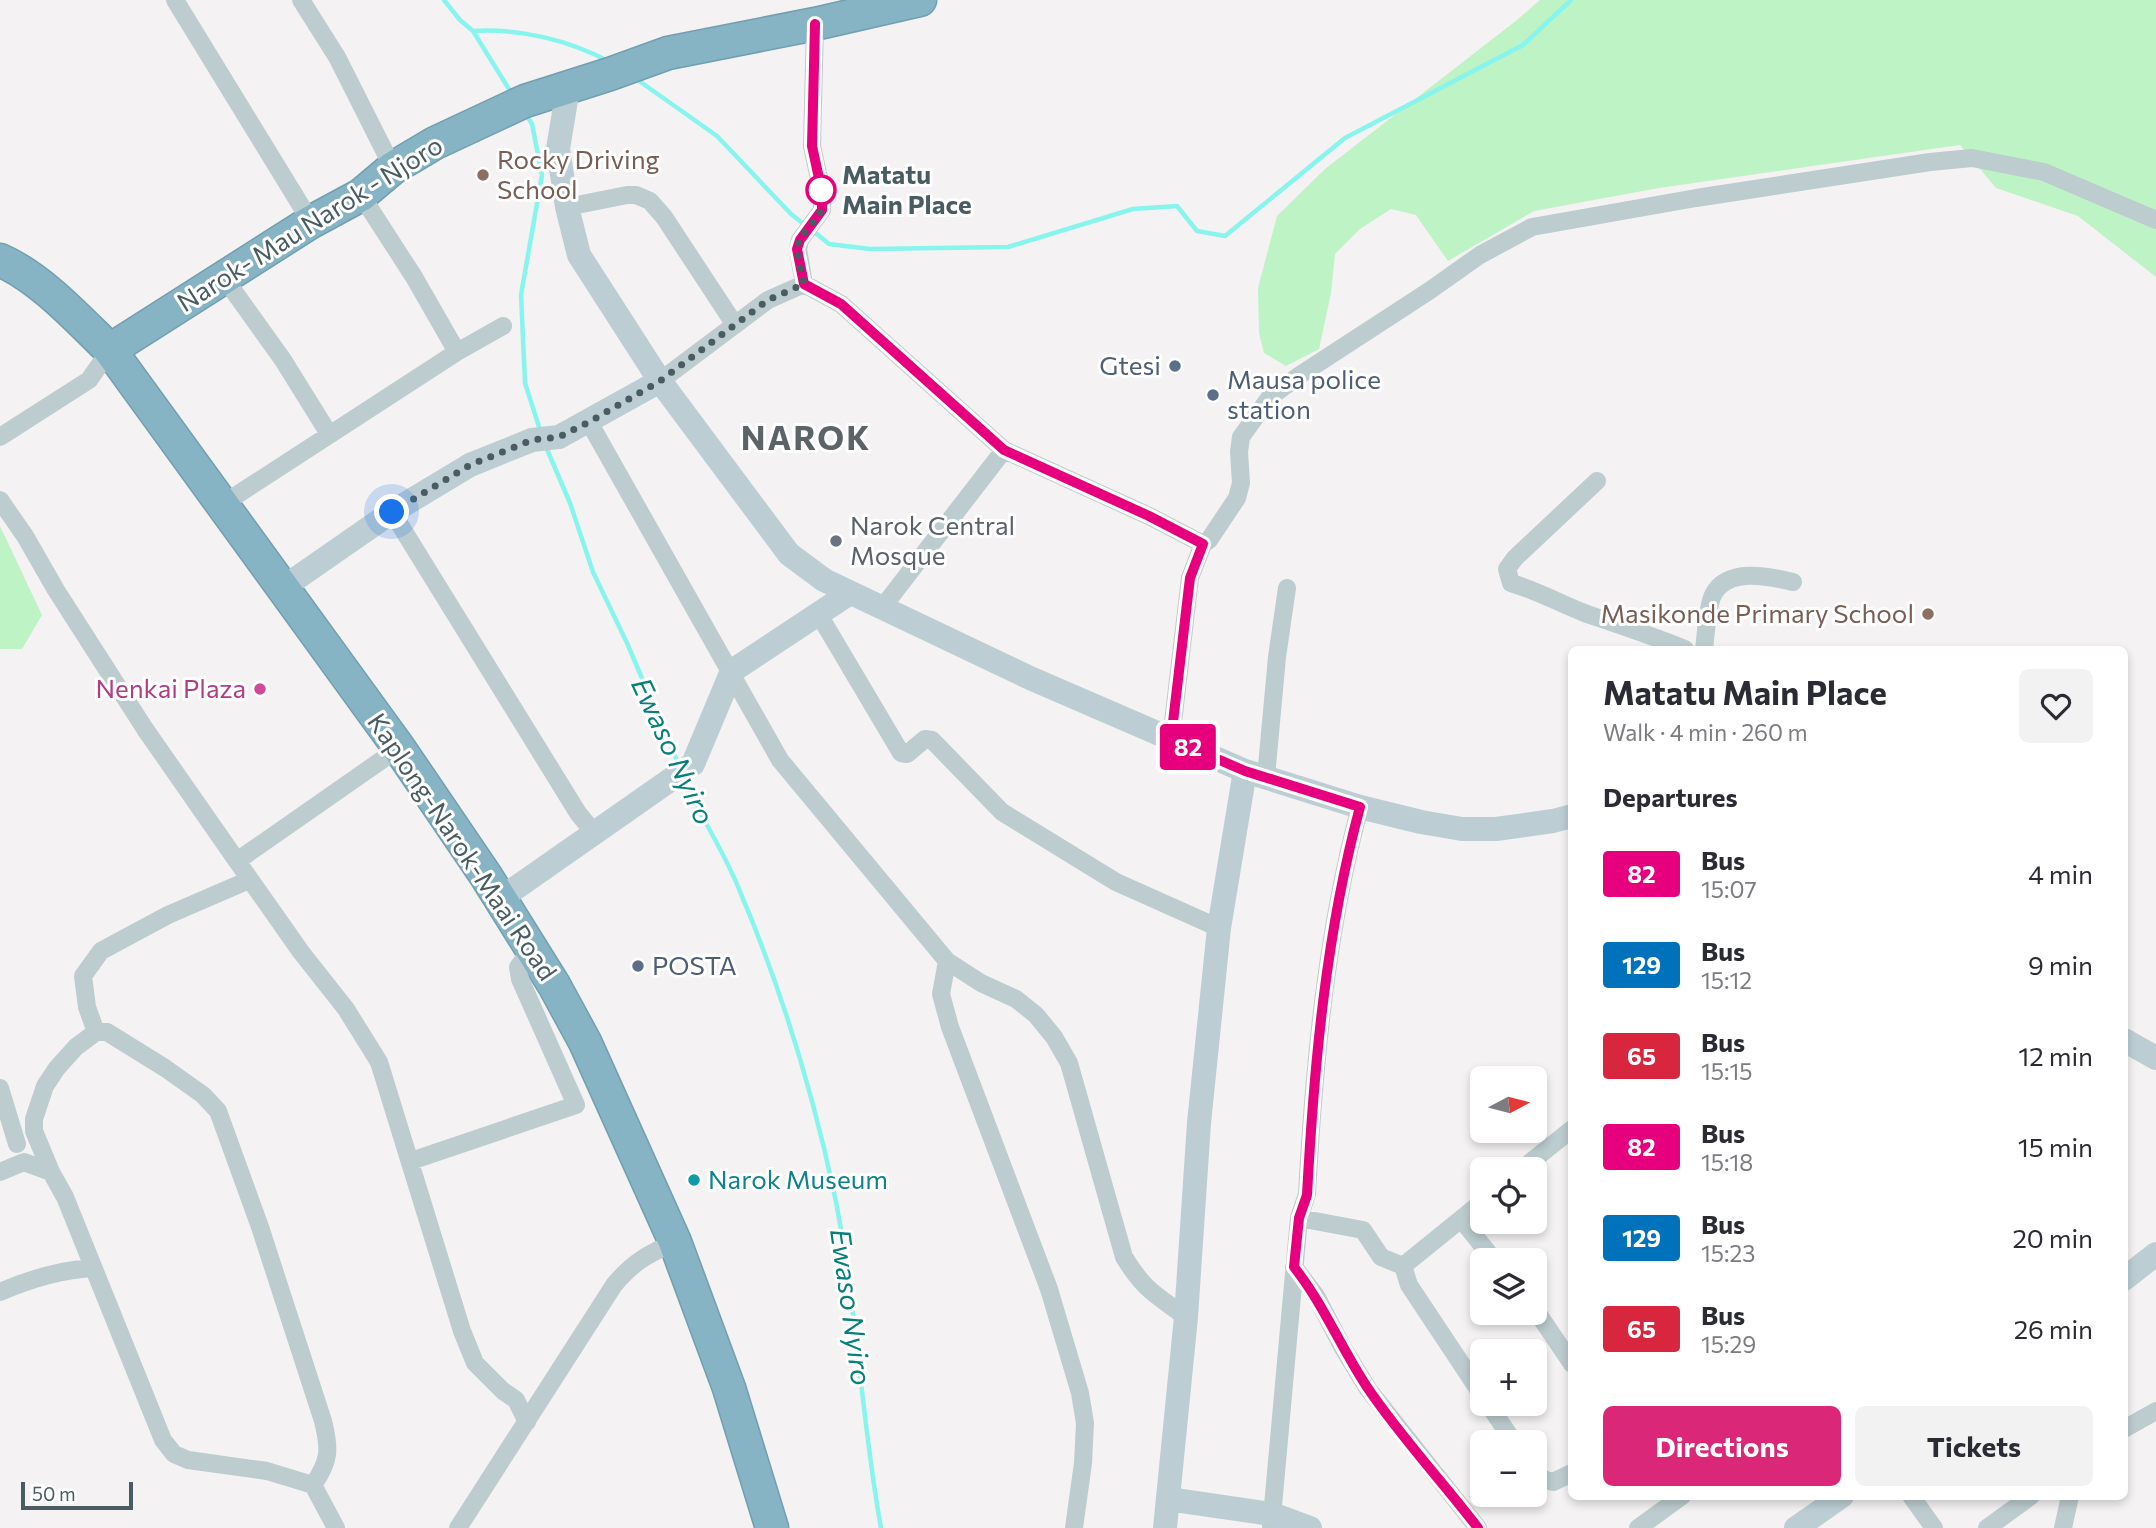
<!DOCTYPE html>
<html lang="en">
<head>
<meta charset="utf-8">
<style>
  body { margin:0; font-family:Commissioner,sans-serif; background:#f2f2f3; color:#2b2b33; height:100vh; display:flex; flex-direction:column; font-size:26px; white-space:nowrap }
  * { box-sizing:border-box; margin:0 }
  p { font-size:23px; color:#7c7c81 }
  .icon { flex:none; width:38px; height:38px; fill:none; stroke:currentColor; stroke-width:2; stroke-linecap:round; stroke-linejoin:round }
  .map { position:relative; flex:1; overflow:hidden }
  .sheet { position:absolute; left:1568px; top:646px; width:560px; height:854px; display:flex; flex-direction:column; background:#fff; border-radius:10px; box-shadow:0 4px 10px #0003 }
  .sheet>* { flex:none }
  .badge { padding:0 14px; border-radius:5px; font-size:24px; line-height:46px }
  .needle { width:46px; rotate:83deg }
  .controls { position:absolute; left:1470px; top:1066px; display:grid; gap:14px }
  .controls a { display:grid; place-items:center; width:77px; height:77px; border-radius:10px; background:#fff; box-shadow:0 4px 10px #0003; font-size:35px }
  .scale { position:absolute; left:21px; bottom:18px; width:112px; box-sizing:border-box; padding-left:7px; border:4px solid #485c61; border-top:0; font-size:19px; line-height:24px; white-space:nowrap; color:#485c61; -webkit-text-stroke:5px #fff; paint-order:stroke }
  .you { position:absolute; width:35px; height:35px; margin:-18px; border:5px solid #fff; border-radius:50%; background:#1a73e8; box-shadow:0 0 0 10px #1a73e833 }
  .map>.badge { position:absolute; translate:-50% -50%; box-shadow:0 0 0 4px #fff }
  h2 { padding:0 35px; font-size:26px; line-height:63px }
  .round { display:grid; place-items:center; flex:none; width:74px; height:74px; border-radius:10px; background:#f2f2f3 }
  .head { display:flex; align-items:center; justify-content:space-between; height:119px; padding:0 35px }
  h1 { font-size:33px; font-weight:700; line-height:52px }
  .primary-button { display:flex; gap:14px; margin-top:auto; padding:14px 35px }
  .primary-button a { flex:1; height:80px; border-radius:10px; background:#db2777; color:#fff; font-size:28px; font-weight:700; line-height:80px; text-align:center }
  .primary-button a+a { background:#f2f2f3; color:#2b2b33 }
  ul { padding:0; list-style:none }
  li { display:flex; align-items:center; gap:21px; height:91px; padding:0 35px }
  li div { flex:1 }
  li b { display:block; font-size:26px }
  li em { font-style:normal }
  li .badge { min-width:77px; font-weight:700; text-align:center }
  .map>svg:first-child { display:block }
  .green { fill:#bef3c5 }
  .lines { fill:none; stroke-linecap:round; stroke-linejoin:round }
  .stream { stroke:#88f4ee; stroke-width:4.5 }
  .highway-casing { stroke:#719fb0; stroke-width:35 }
  .street { stroke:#bccccf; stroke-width:18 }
  .secondary { stroke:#bcced4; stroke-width:24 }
  .highway { stroke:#86b4c4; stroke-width:32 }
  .line-casing { stroke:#fff; stroke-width:16 }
  .line { stroke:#e6007e; stroke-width:10 }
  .walk { stroke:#485c61; stroke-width:7; stroke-dasharray:0 12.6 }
  .education-dot { fill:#8d6e63; stroke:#fff; stroke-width:2.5 }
  .stop-dot { fill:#fff; stroke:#e6007e; stroke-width:3.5 }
  .service-dot { fill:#5c6f8a; stroke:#fff; stroke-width:2.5 }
  .worship-dot { fill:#6b7280; stroke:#fff; stroke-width:2.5 }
  .hotel-dot { fill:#d1479c; stroke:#fff; stroke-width:2.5 }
  .culture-dot { fill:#0f9aa8; stroke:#fff; stroke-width:2.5 }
  .labels { text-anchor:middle; stroke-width:6; stroke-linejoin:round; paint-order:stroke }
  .education-label { font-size:26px; fill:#785e54; stroke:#fff; text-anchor:start }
  .stop-label { font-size:26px; font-weight:bold; fill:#485c61; stroke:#fff; text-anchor:start }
  .street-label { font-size:26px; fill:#485c61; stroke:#fff }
  .service-label { font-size:26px; fill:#4e5e75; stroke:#fff; text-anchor:start }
  .worship-label { font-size:26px; fill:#5b616d; stroke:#fff; text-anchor:start }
  .hotel-label { font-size:26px; fill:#b23c85; stroke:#fff; text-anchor:end }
  .culture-label { font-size:26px; fill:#0d838f; stroke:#fff; text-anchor:start }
  .water-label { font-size:28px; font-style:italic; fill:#078079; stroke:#fff }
  .district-label { font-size:33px; font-weight:bold; letter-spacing:2px; fill:#5d6467; stroke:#fff }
</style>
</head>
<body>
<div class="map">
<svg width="2156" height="1528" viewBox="0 0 2156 1528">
  <rect width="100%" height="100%" fill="#f4f2f2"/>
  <path class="green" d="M1540,0H2156V277L2078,216L1996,188L1960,145L1659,188L1534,211L1448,261L1416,215L1391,209L1360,229L1335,254L1331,293L1319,349L1286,366L1264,353L1259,333L1258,288L1277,216L1325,169L1517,20Z
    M0,526L42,615L22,649H0Z"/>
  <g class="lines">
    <path class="stream" d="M444,0L460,20L473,31L512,94
      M473,31C519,28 569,40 610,62
      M635,78L717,136L791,214L805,225
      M525,113L532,124L542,175L521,295L525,383L541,433
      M812,230L829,244L870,249L1008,247L1133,209L1177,206L1197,231L1225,236L1345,138L1523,45L1571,0
      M546,447L570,503L593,572L627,643L679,765
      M685,780C700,817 724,851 739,889C781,988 813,1092 835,1197C857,1307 861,1418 881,1528"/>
    <defs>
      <path id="highway" d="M0,260C41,278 78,319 110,350L399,748L486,876L554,985L585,1042L675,1242L729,1388L772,1528
        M110,350L311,222L361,195L393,168L435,143L525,101L610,74L668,53L815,24L920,0"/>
    </defs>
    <use href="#highway" class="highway-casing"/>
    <path class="street" d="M175,0L311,222
      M301,0L337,57L393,168
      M567,207L627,195H636L650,201L664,217L735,325
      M225,279L283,360L329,434
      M804,284L798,249L800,240L822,210V192L812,146L815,24
      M457,352L503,326
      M660,381L768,300L804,284L841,304L1004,450
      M589,422L780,760L947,961L981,983L1016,999L1036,1015L1054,1037L1069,1063L1124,1257C1144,1290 1156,1295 1186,1317
      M0,437L89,380L110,350
      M1597,481L1515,558L1507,569L1511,583C1538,591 1561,604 1587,614C1620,625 1653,636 1685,649
      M0,500L25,536L56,590L145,729L237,861
      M223,504L457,352L414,277L361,195
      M392,512L578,813L595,834
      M1203,544L1209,540L1237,498L1241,483L1239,452L1241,437L1270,397L1300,375L1429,291L1480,255L1532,227L1696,198L1930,162L1972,158L2044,172L2156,220
      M882,608L1004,450L1149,516L1203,544L1190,578L1171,739
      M818,613L901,753L907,754L925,739L932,740L1002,812L1116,882L1219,928
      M1704,649C1706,635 1707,607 1713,595C1727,567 1768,576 1793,582
      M399,748L237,861L301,952L346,1009L379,1062L462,1331L475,1363L503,1391L516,1400L527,1422
      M1266,777L1277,657L1287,588
      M947,961L941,994L950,1027L1049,1289L1080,1393L1085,1423L1083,1463L1074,1528
      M96,1032L87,1007L83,976L101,951L168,915L249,880
      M0,1088L17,1144
      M411,1161L576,1105L520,979L518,967L532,948
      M1522,1169L1572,1129
      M0,1172L24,1162L51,1172
      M1482,1202L1403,1266L1409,1285L1482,1395
      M1299,1218L1307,1194C1314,1065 1326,933 1360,807
      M1461,1219L1494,1260
      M1294,1267L1316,1296L1343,1348L1368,1389L1478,1528
      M0,1292C30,1279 59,1270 92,1268
      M1535,1309L1572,1364
      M1488,1404L1514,1442
      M2124,1429L2156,1411
      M1535,1470L1543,1479L1553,1482L1572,1473
      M313,1485L267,1471L188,1460L174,1454L163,1440L65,1197L51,1172L34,1131V1119L45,1086L57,1068L76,1047L96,1032H107L165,1068L203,1095L218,1111L260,1227L323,1421C330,1449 330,1461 313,1485L336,1528
      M1911,1496L1934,1528
      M458,1528L614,1285C633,1262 648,1254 675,1242
      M1271,1528L1299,1218L1363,1230L1381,1257L1403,1266
      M1638,1528L1682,1496
      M1987,1528L2031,1496
      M2063,1528L2070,1496"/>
    <path class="secondary" d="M568,88L558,149L567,207L579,255L660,381L789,554L824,580L1030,678L1245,771L1360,807L1421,822L1462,829H1496L1553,821L1572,816
      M284,587L392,512L470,465L532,440L559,437L660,381
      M500,899L693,764L732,671L850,593
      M2124,1040L2156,1058
      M2124,1279L2156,1254
      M1168,1499L1272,1514L1310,1528
      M1165,1528L1186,1317L1199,1123L1219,928L1245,771
      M1796,1528L1842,1496"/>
    <use href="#highway" class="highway"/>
  </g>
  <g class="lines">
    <defs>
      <path id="line" d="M815,24L812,146L822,192V210L800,240L797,249L804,284L841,304L1004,450L1149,516L1203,544L1190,578L1171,739L1245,771L1360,807C1326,933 1314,1065 1307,1195L1299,1218L1294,1267C1324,1305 1341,1348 1367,1387C1400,1436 1442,1481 1478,1528"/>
    </defs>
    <use href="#line" class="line-casing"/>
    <use href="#line" class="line"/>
    <path class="walk" d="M392,512L470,465L532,440L559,437L589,422L660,381L768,300L804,284C802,272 794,252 800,240C811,217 825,223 821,190"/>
  </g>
  <g class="education-dot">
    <circle cx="483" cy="175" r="7"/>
    <circle cx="1928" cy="614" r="7"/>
  </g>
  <circle class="stop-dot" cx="821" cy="190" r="14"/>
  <g class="service-dot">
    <circle cx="1175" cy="366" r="7"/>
    <circle cx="1213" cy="395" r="7"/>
    <circle cx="638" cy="966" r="7"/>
  </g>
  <circle class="worship-dot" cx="836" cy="541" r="7"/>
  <circle class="hotel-dot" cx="260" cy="689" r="7"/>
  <circle class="culture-dot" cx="694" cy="1180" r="7"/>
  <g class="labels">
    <g class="education-label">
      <text x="497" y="169">Rocky Driving<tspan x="497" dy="30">School</tspan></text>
      <text x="1914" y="623" text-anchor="end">Masikonde Primary School</text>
    </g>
    <g class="stop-label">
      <text x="842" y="184">Matatu<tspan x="842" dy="30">Main Place</tspan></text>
    </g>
    <g class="street-label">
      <text transform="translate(310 224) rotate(-32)" y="9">Narok- Mau Narok - Njoro</text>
      <text transform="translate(462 847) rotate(56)" y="9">Kaplong-Narok-Maai Road</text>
    </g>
    <g class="service-label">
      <text x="1161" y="375" text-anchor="end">Gtesi</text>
      <text x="1227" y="389">Mausa police<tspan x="1227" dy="30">station</tspan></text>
      <text x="652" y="975">POSTA</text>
    </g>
    <g class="worship-label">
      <text x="850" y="535">Narok Central<tspan x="850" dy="30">Mosque</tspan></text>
    </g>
    <g class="hotel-label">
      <text x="246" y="698">Nenkai Plaza</text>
    </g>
    <g class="culture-label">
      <text x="708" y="1189">Narok Museum</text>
    </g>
    <g class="water-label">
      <text transform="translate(673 751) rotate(65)" y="10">Ewaso Nyiro</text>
      <text transform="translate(851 1307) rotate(82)" y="10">Ewaso Nyiro</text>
    </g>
    <g class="district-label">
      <text x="806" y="450">NAROK</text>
    </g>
  </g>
</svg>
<div class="controls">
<a><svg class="needle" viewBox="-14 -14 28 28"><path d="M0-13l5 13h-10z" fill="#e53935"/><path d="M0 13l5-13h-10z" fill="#7c7c81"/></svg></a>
<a><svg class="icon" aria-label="locate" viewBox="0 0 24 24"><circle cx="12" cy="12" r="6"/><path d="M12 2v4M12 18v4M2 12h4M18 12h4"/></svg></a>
<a><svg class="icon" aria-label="layers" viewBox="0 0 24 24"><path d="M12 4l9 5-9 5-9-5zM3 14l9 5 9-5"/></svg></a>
<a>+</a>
<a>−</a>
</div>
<div class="scale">50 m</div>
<div class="you" style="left:392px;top:512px"></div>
<b class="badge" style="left:1188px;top:747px;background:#e6007e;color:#fff">82</b>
<section class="sheet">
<div class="head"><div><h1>Matatu Main Place</h1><p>Walk · 4 min · 260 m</p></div><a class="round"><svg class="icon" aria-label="heart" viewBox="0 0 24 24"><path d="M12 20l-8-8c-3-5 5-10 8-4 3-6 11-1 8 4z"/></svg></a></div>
<h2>Departures</h2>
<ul>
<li><span class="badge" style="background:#e6007e;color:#fff">82</span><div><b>Bus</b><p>15:07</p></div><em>4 min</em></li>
<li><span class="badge" style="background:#0072bc;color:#fff">129</span><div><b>Bus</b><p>15:12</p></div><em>9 min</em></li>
<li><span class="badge" style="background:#d7263d;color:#fff">65</span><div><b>Bus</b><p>15:15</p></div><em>12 min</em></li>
<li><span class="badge" style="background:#e6007e;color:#fff">82</span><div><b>Bus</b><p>15:18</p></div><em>15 min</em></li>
<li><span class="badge" style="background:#0072bc;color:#fff">129</span><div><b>Bus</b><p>15:23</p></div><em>20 min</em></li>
<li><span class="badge" style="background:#d7263d;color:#fff">65</span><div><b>Bus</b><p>15:29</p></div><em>26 min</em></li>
</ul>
<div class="primary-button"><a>Directions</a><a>Tickets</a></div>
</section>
</div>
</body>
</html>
